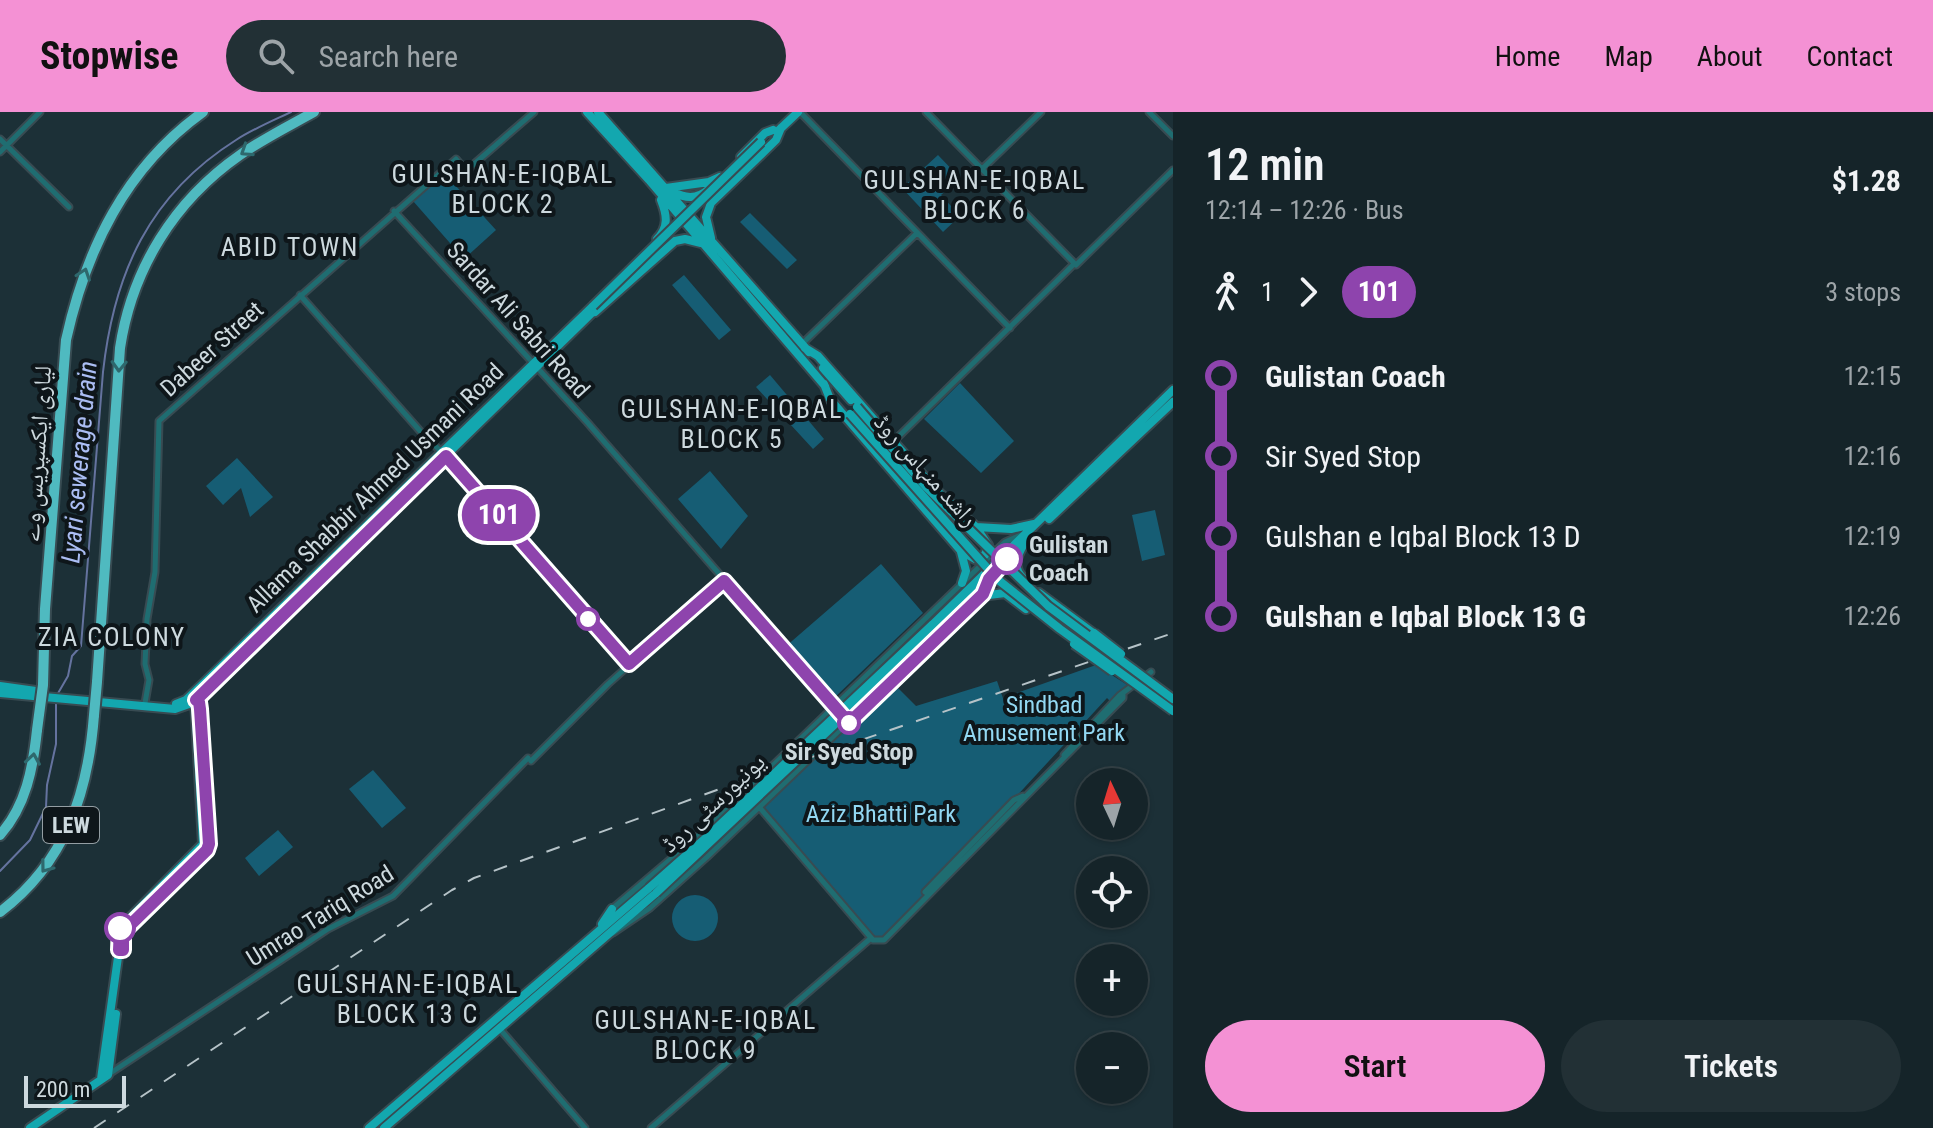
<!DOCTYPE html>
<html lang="en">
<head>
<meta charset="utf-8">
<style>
  body { margin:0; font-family:"Roboto Condensed","Noto Naskh Arabic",sans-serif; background:#223035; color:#f1f3f6; height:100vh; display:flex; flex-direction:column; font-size:30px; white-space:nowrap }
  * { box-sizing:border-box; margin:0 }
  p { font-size:26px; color:#9da4a8 }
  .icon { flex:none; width:44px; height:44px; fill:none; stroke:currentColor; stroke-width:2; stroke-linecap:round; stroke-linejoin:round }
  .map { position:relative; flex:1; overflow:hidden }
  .drawer { display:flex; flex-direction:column; background:#152429; width:760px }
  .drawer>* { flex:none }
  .badge { padding:0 16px; border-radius:26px; font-size:28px; line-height:52px }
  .needle { width:52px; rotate:356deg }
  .tools { position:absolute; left:1076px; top:656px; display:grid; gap:16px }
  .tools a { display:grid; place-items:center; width:72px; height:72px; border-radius:50%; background:#152429; box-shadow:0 2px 6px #0004,0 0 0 2px #344146; font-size:40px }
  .scale { position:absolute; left:24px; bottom:20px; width:102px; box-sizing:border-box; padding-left:8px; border:4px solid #cdd9de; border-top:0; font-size:22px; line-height:28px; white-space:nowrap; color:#cdd9de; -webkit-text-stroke:6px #0e161a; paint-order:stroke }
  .map>.badge { position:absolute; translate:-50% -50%; box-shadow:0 0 0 4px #fff }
  .legs { display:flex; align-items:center; gap:12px; height:88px; padding:0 32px; font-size:26px }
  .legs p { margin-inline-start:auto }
  .headline { display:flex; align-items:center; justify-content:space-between; height:136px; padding:0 32px }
  h1 { font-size:44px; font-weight:600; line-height:60px }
  .action { display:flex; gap:16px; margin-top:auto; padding:16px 32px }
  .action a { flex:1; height:92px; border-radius:48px; background:#f491d4; color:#111; font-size:32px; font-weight:600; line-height:92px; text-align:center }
  .action a+a { background:#223035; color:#f1f3f6 }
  ul { padding:0 32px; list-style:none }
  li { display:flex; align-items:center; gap:28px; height:80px; font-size:30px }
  li i { display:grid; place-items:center; width:12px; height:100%; margin:0 10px; background:currentColor }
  li i::after { content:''; width:20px; height:20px; margin:-10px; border:6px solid; border-radius:50%; background:#152429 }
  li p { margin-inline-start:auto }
  li:first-child i { background:linear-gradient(#0000 50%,currentColor 0) }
  li:last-child i { background:linear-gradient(currentColor 50%,#0000 0) }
  header { display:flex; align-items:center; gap:48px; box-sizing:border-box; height:112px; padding:0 40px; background:#f491d4; color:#111 }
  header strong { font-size:38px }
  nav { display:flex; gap:44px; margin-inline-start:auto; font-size:28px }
  .search { width:560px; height:72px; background:#223035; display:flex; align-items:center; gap:20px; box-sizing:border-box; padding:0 28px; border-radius:44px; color:#9da4a8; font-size:30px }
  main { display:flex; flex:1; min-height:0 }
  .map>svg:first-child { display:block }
  .park { fill:#165d74 }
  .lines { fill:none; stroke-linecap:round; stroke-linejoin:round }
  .stream { stroke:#65739f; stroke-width:2 }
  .minor-casing { stroke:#384b52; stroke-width:9 }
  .major-casing { stroke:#384b52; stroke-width:12 }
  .highway-casing { stroke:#384b52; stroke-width:14 }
  .minor { stroke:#1f6d71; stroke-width:5 }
  .major { stroke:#13a7af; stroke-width:8 }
  .highway { stroke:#4fbac0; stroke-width:10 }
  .rail { stroke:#b6c3c8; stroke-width:2; stroke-dasharray:14 14; stroke-linecap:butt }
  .major-bridge-casing { stroke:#384b52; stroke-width:12; stroke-linecap:butt }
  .highway-bridge-casing { stroke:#384b52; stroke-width:14; stroke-linecap:butt }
  .major-bridge { stroke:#13a7af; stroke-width:8 }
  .highway-bridge { stroke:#4fbac0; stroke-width:10 }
  .oneway { stroke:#2e686d }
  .line-1-casing { stroke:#fff; stroke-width:18 }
  .line-1 { stroke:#8e44ad; stroke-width:12 }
  .stop-1-dot { fill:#fff; stroke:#8e44ad; stroke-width:4 }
  .labels { text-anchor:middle; stroke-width:8; stroke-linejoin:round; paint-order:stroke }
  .shield { fill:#0e161a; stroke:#949ea3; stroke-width:2 }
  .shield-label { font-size:22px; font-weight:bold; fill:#cdd9de }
  .street-label { font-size:24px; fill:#cdd9de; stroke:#0e161a }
  .stop-label { font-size:24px; font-weight:bold; fill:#cdd9de; stroke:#0e161a; text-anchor:start }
  .park-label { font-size:24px; fill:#92d8f3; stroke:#0e161a }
  .neighbourhood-label { font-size:26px; letter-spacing:2px; fill:#cdd9de; stroke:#0e161a }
  .water-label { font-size:26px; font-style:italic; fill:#abbdf3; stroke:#0e161a }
</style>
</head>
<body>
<header>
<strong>Stopwise</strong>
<div class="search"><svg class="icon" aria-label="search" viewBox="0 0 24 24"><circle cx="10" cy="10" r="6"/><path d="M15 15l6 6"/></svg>Search here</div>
<nav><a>Home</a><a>Map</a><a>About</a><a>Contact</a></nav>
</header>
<main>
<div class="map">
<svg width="1173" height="1016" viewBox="0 0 1173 1016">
  <rect width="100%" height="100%" fill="#1c3037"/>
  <path class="park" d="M938,43L960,66L941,83L960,104L943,120L902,76Z
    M445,62L496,118L464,147L413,89Z
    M750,101L797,148L787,157L740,110Z
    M684,163L731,218L719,228L672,173Z
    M770,263L824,327L813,337L756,275Z
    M960,271L1014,329L981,361L924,307Z
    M237,346L273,385L250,405L241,376L223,393L206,374Z
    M710,359L748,404L721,437L678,387Z
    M1155,398L1165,443L1142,449L1132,403Z
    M881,452L923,501L832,588L785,535Z
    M1096,553L1129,574L1112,591L1107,586L884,828L871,826L760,696L892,570L916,594L997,569L1007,598L1005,585Z
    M373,658L406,696L382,716L349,677Z
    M278,718L293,735L259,764L245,746Z
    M672 806a23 23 0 1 1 46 0a23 23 0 1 1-46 0Z"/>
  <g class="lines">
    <path class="stream" d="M57,583L68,564L72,544L81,534L103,260C114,161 149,83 236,28C253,17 272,9 291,0
      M0,759L30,728L46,695L47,673L56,632V589"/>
    <defs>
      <path id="minor" d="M800,0L1010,216
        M926,0L1076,153L1173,58
        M1149,0L1173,24
        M0,27L69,95
        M0,40L40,0
        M982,57L1041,0
        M394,99L587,310L849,611
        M300,183L421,320L465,363L629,552
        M802,232L917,121
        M894,329L1074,152
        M145,591L149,568L145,552L147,507L155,460L159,309L456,47L466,59L534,0
        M1064,643L1120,583L1151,560
        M531,649L608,572L724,469
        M754,689L873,828H884L1123,586V583
        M925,780L1014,688L1023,684
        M613,796L711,713L1005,430L1021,423
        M613,821L650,796L707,745L979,485
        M499,916L585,1016
        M109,962L328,817L393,784L528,646
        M651,1016L871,826"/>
      <path id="major" d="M587,0L649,68L825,274
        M598,0L809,240
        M778,19L798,0
        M741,45L765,21L773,18
        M666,76L709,70L720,65
        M674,80C686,87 698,87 709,77
        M711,126L706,105L711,91L776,28L781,16
        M657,127C669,115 667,103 661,88
        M595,200L675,129L685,127L701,131
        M805,236L818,244L935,377L976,415L988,433L985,443L975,447L961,439L830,287L824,272
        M823,256L851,288
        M1049,407L1173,290
        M976,415L1011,417L1034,412
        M961,440L966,459L962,471
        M1023,466C1010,453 1019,441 1026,428
        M1039,481L1093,521
        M973,485L1005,481L1026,497
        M932,513L1173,278
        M936,517L1007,447
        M0,574L43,580
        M0,581L175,597L192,591L598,195
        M176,592L186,588L205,570L593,194
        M201,743L209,732L207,712
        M602,812L612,797
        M101,967L119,838L120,816L203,732L195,588
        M30,1016L108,963L116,902
        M369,1016L649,776
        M384,1016L656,781"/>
      <path id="highway" d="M97,570L120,236C132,157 174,89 240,43C263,27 289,14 314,0
        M43,573L45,497L66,228C86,138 125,56 203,0
        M0,723C26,694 33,656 37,618
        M0,800C65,751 88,682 94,603"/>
    </defs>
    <use href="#minor" class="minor-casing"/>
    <use href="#major" class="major-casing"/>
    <use href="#highway" class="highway-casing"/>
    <use href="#minor" class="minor"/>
    <use href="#major" class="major"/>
    <use href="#highway" class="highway"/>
    <path class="rail" d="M94,1016L452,778L474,766L739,670L1173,521"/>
    <defs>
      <path id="major-bridge" d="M593,194L761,30
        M857,295L926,375L1048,494L1173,587
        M850,302L997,467L1060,517L1173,599
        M1094,521L1121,542
        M1074,532L1112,559
        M649,776L708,724L932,513
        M656,781L936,517"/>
      <path id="highway-bridge" d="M94,603L97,570
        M37,618L43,573"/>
    </defs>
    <use href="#major-bridge" class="major-bridge-casing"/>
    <use href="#highway-bridge" class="highway-bridge-casing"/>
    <use href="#major-bridge" class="major-bridge"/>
    <use href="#highway-bridge" class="highway-bridge"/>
  </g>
  <defs><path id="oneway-chevron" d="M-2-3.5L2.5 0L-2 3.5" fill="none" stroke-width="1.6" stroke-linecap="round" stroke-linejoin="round" transform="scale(2)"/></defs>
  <g class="oneway">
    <use href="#oneway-chevron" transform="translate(246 39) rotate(147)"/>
    <use href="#oneway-chevron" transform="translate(84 162) rotate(-71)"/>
    <use href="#oneway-chevron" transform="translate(119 254) rotate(92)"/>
    <use href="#oneway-chevron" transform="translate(33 647) rotate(-81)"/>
    <use href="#oneway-chevron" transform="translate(46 755) rotate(127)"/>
  </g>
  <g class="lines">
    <defs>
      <path id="line-1" d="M120,816L119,838H123V820L207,738L209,732L200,597L199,590L196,588L446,344L629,552L724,469L849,611L983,482L989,467L1007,447"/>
    </defs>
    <use href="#line-1" class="line-1-casing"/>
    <use href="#line-1" class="line-1"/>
  </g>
  <g class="stop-1-dot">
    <circle cx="1007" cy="447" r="14"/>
    <circle cx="588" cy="507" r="10"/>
    <circle cx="849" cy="611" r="10"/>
    <circle cx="120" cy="816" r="14"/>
  </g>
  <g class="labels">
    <rect class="shield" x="43" y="695" width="56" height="36" rx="6"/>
    <g class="shield-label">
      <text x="71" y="721">LEW</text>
    </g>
    <g class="street-label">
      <text transform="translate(518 208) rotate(48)" y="8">Sardar Ali Sabri Road</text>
      <text transform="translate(212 237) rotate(-42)" y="8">Dabeer Street</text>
      <text transform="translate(37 342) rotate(-86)" y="8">لیاری ایکسپریس وے</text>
      <text transform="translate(926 358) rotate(48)" y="8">راشد منہاس روڈ</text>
      <text transform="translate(375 376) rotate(-44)" y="8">Allama Shabbir Ahmed Usmani Road</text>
      <text transform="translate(713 691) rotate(-43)" y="8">یونیورسٹی روڈ</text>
      <text transform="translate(320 804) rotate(-32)" y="8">Umrao Tariq Road</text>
    </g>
    <g class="stop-label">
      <text x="1029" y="441">Gulistan<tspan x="1029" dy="28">Coach</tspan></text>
      <text x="849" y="648" text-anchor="middle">Sir Syed Stop</text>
    </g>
    <g class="park-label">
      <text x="1044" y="601">Sindbad<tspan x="1044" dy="28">Amusement Park</tspan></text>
      <text x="881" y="710">Aziz Bhatti Park</text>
    </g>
    <g class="neighbourhood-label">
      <text x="503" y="71">GULSHAN-E-IQBAL<tspan x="503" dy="30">BLOCK 2</tspan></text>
      <text x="975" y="77">GULSHAN-E-IQBAL<tspan x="975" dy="30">BLOCK 6</tspan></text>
      <text x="290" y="144">ABID TOWN</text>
      <text x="732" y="306">GULSHAN-E-IQBAL<tspan x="732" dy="30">BLOCK 5</tspan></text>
      <text x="112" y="534">ZIA COLONY</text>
      <text x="408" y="881">GULSHAN-E-IQBAL<tspan x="408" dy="30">BLOCK 13 C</tspan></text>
      <text x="706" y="917">GULSHAN-E-IQBAL<tspan x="706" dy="30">BLOCK 9</tspan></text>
    </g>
    <g class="water-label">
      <text transform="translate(79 350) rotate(-85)" y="9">Lyari sewerage drain</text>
    </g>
  </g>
</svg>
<div class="tools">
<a><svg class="needle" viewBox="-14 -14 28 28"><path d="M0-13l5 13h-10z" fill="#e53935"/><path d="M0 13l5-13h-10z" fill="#9da4a8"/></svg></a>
<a><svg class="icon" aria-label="locate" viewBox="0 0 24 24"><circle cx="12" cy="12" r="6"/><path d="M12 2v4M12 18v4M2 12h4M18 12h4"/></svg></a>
<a>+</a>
<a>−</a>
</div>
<div class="scale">200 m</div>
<b class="badge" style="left:499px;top:403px;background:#8e44ad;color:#fff">101</b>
</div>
<section class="drawer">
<div class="headline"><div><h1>12 min</h1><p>12:14 – 12:26 · Bus</p></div><b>$1.28</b></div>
<div class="legs"><svg class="icon" aria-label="walk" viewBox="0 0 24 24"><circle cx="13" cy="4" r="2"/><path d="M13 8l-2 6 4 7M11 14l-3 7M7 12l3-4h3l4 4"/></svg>1<svg class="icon" aria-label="forward" viewBox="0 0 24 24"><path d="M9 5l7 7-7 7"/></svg><b class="badge" style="background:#8e44ad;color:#fff">101</b><p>3 stops</p></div>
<ul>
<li><i style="color:#8e44ad"></i><b>Gulistan Coach</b><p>12:15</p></li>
<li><i style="color:#8e44ad"></i><span>Sir Syed Stop</span><p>12:16</p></li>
<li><i style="color:#8e44ad"></i><span>Gulshan e Iqbal Block 13 D</span><p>12:19</p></li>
<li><i style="color:#8e44ad"></i><b>Gulshan e Iqbal Block 13 G</b><p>12:26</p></li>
</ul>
<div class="action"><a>Start</a><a>Tickets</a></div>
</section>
</main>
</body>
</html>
